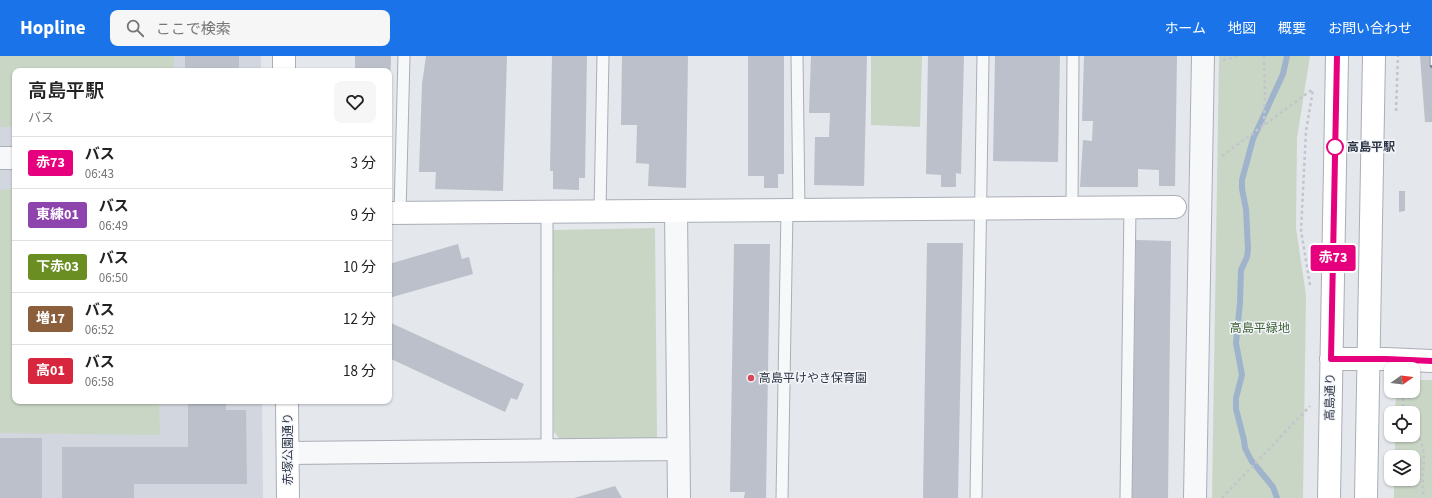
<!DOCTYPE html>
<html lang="ja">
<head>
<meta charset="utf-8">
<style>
  body { margin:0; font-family:"Source Sans 3","Noto Sans JP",sans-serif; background:#f6f6f6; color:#222; height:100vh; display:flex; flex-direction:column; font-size:15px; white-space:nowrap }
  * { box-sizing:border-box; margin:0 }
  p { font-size:13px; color:#767676 }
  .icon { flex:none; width:22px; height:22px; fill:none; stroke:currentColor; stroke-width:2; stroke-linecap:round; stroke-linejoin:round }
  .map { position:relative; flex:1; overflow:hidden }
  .panel { position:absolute; left:12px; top:12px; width:380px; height:336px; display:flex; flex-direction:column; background:#fff; border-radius:8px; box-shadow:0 1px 3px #0004 }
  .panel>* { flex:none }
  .badge { padding:0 8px; border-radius:3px; font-size:14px; line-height:26px }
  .needle { width:26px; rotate:76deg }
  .buttons { position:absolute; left:1384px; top:306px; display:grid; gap:8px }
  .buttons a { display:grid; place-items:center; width:36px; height:36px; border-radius:8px; background:#fff; box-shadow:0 1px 3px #0004; font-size:20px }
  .map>.badge { position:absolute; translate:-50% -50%; box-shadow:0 0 0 2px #fff }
  .round { display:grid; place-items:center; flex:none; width:42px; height:42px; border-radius:8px; background:#f6f6f6 }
  .headline { display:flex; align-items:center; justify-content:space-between; height:68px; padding:0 16px }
  h1 { font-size:19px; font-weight:600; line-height:30px }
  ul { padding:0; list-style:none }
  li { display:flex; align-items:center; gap:12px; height:52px; padding:0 16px; border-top:1px solid #e0e0e0 }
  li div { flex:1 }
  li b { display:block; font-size:15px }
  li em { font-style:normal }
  li .badge { min-width:44px; font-weight:700; text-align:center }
  header { display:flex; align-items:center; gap:24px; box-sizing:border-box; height:56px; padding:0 20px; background:#1a73e8; color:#fff }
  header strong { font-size:19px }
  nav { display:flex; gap:22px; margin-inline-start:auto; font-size:14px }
  .search { width:280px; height:36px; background:#f6f6f6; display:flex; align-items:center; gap:10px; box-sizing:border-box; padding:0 14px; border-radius:8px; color:#767676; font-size:15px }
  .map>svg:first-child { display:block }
  .built { fill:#d2d6de }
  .green { fill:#c9d6c5 }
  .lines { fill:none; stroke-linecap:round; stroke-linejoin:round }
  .stream { stroke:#9fb4cc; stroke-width:6 }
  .building { fill:#bbc0ca }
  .lane-casing { stroke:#a9aeb7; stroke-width:13 }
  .street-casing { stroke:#a9aeb7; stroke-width:24 }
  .secondary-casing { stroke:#a9aeb7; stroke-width:24 }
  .path { stroke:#c2c5cb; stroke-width:2.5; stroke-dasharray:3 3; stroke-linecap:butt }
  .lane { stroke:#f7f8fa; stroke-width:11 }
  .street { stroke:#f7f8fa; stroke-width:22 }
  .secondary { stroke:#fff; stroke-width:22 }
  .rail-casing { stroke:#7d8696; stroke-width:4.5 }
  .rail { stroke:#f4f6f9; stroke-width:3; stroke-dasharray:9; stroke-linecap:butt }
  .line-casing { stroke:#fff; stroke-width:9 }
  .line { stroke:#e6007e; stroke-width:6 }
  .stop-dot { fill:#fff; stroke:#e6007e; stroke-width:2 }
  .poi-dot { fill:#d1495b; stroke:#f4f6f9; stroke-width:1.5 }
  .labels { text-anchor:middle; stroke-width:3; stroke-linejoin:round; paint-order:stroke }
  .stop-label { font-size:12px; font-weight:bold; fill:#2b3445; stroke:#f4f6f9; text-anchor:start }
  .park-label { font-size:12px; fill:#3f6138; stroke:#f4f6f9 }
  .poi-label { font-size:12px; fill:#2b3445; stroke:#f4f6f9; text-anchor:start }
  .street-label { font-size:12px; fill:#2b3445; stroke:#f4f6f9 }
</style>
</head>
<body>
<header>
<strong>Hopline</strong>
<div class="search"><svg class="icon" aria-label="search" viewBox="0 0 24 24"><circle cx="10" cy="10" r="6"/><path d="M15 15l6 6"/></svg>ここで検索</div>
<nav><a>ホーム</a><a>地図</a><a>概要</a><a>お問い合わせ</a></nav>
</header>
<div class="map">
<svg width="1432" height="442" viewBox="0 0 1432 442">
  <rect width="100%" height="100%" fill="#e4e7ec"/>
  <path class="built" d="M0,0H261V15H15V93L0,94Z
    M0,112H15V345H262L263,442H0Z"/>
  <path class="green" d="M0,0H174V15H15V71H0Z
    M871,0H922L920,71L871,69Z
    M1219,0H1310L1297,82L1296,172L1306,239L1303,442H1212Z
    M15,133V345H159L160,379L0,377V134Z
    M655,172L657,382L560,383L554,376L553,174Z
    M1413,324H1432V442H1394V423H1413V401H1395V379H1413V357H1395L1396,341L1402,335H1413Z"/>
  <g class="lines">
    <path class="stream" d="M1277,442L1273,431L1251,404L1245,392L1244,384L1236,353V342L1242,319L1236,287L1240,247L1241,214L1247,201L1248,193L1246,153L1242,133V124L1253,83L1283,18L1287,0"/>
  </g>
  <path class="building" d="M185,0H239V15H185Z
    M355,0H391L390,41H389V15H355Z
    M426,0H507L503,135L435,133L436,116H419L422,28Z
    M552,0H587L585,122H579V134L553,133V115H550Z
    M622,0H688L686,132L648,130L649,108L636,107L637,69H621Z
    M748,0H784V118H778V132H764V120H748Z
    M811,0H867L864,130L814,129L815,81H829L830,57H809Z
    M928,0H964L961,118L956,117V131H941V119L926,118Z
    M995,0H1060L1058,106L993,105Z
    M1084,0H1177L1175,130H1159V114L1138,113V131H1080L1083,84L1092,85L1093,65H1082Z
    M1420,0H1432V66H1425Z
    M1399,135H1405V155L1399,156Z
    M1136,184L1171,185L1168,442H1132Z
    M927,187H963L958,442H923Z
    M458,188L462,203L469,201L473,218L389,242V208Z
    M734,188H770L766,442H744L745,436H730Z
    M389,266L524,328L517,344L511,342L505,356L389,302Z
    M188,345H226V354H246L247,428H134V442H62V391H188Z
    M0,382H42V442H0Z
    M615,430L622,442H574Z"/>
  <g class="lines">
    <defs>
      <path id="lane" d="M797,0L799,154
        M1072,152L1073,0
        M600,155L603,0
        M547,156V395
        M400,157L404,0
        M782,442L787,154
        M976,442L983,0
        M1126,442L1130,151"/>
      <path id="street" d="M0,102H15
        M676,155L679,442
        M288,397L678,393
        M1195,442L1203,0"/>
      <path id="secondary" d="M284,0V15
        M389,157L1175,151
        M1331,303H1386L1432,305
        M287,345L288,442
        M1329,442L1337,0
        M1366,442L1374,0"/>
    </defs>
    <use href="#lane" class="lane-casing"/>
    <use href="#street" class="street-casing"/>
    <use href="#secondary" class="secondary-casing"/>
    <path class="path" d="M1264,0L1265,39L1264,69
      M1223,4L1238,0
      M1396,55L1398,0
      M1222,100L1313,33
      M1310,229L1301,174L1306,75L1313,34
      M1413,331L1417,326
      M1389,333L1403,343
      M1403,343V335
      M1403,357V343L1410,335
      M1413,372C1432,393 1419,417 1424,442
      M1222,442L1310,350"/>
    <use href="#lane" class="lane"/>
    <use href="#street" class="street"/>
    <use href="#secondary" class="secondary"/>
    <defs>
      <path id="rail" d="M1432,0V10"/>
    </defs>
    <use href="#rail" class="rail-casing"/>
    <use href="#rail" class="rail"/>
  </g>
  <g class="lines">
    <defs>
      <path id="line" d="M1337,0L1331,303H1386L1432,305"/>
    </defs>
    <use href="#line" class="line-casing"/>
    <use href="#line" class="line"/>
  </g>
  <circle class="stop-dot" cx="1335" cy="91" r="8"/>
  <circle class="poi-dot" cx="751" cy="322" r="4"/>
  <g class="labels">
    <g class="stop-label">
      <text x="1347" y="95">高島平駅</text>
    </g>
    <g class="park-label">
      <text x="1260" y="276">高島平緑地</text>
    </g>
    <g class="poi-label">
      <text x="759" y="326">高島平けやき保育園</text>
    </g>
    <g class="street-label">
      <text transform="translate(1330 341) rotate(-89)" y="4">高島通り</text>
      <text transform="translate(288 393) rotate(-90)" y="4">赤塚公園通り</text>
    </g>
  </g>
</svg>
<div class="buttons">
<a><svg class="needle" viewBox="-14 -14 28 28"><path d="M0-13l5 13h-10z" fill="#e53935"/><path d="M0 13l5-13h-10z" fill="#767676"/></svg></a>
<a><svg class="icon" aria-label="locate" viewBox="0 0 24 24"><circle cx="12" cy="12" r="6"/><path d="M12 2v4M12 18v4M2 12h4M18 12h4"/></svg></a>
<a><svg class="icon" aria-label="layers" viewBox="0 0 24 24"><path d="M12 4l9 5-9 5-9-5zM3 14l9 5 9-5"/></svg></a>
</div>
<b class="badge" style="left:1333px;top:202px;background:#e6007e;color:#fff">赤73</b>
<section class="panel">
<div class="headline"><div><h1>高島平駅</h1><p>バス</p></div><a class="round"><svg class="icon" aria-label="heart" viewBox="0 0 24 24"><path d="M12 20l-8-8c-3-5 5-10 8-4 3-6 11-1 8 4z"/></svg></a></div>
<ul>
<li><span class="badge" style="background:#e6007e;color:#fff">赤73</span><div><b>バス</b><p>06:43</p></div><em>3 分</em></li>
<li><span class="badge" style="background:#8e44ad;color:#fff">東練01</span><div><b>バス</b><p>06:49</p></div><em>9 分</em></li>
<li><span class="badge" style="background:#6b8e23;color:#fff">下赤03</span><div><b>バス</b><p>06:50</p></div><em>10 分</em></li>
<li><span class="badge" style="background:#8b5e3c;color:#fff">増17</span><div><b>バス</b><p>06:52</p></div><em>12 分</em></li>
<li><span class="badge" style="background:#d7263d;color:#fff">高01</span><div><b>バス</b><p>06:58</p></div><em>18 分</em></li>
</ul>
</section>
</div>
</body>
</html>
